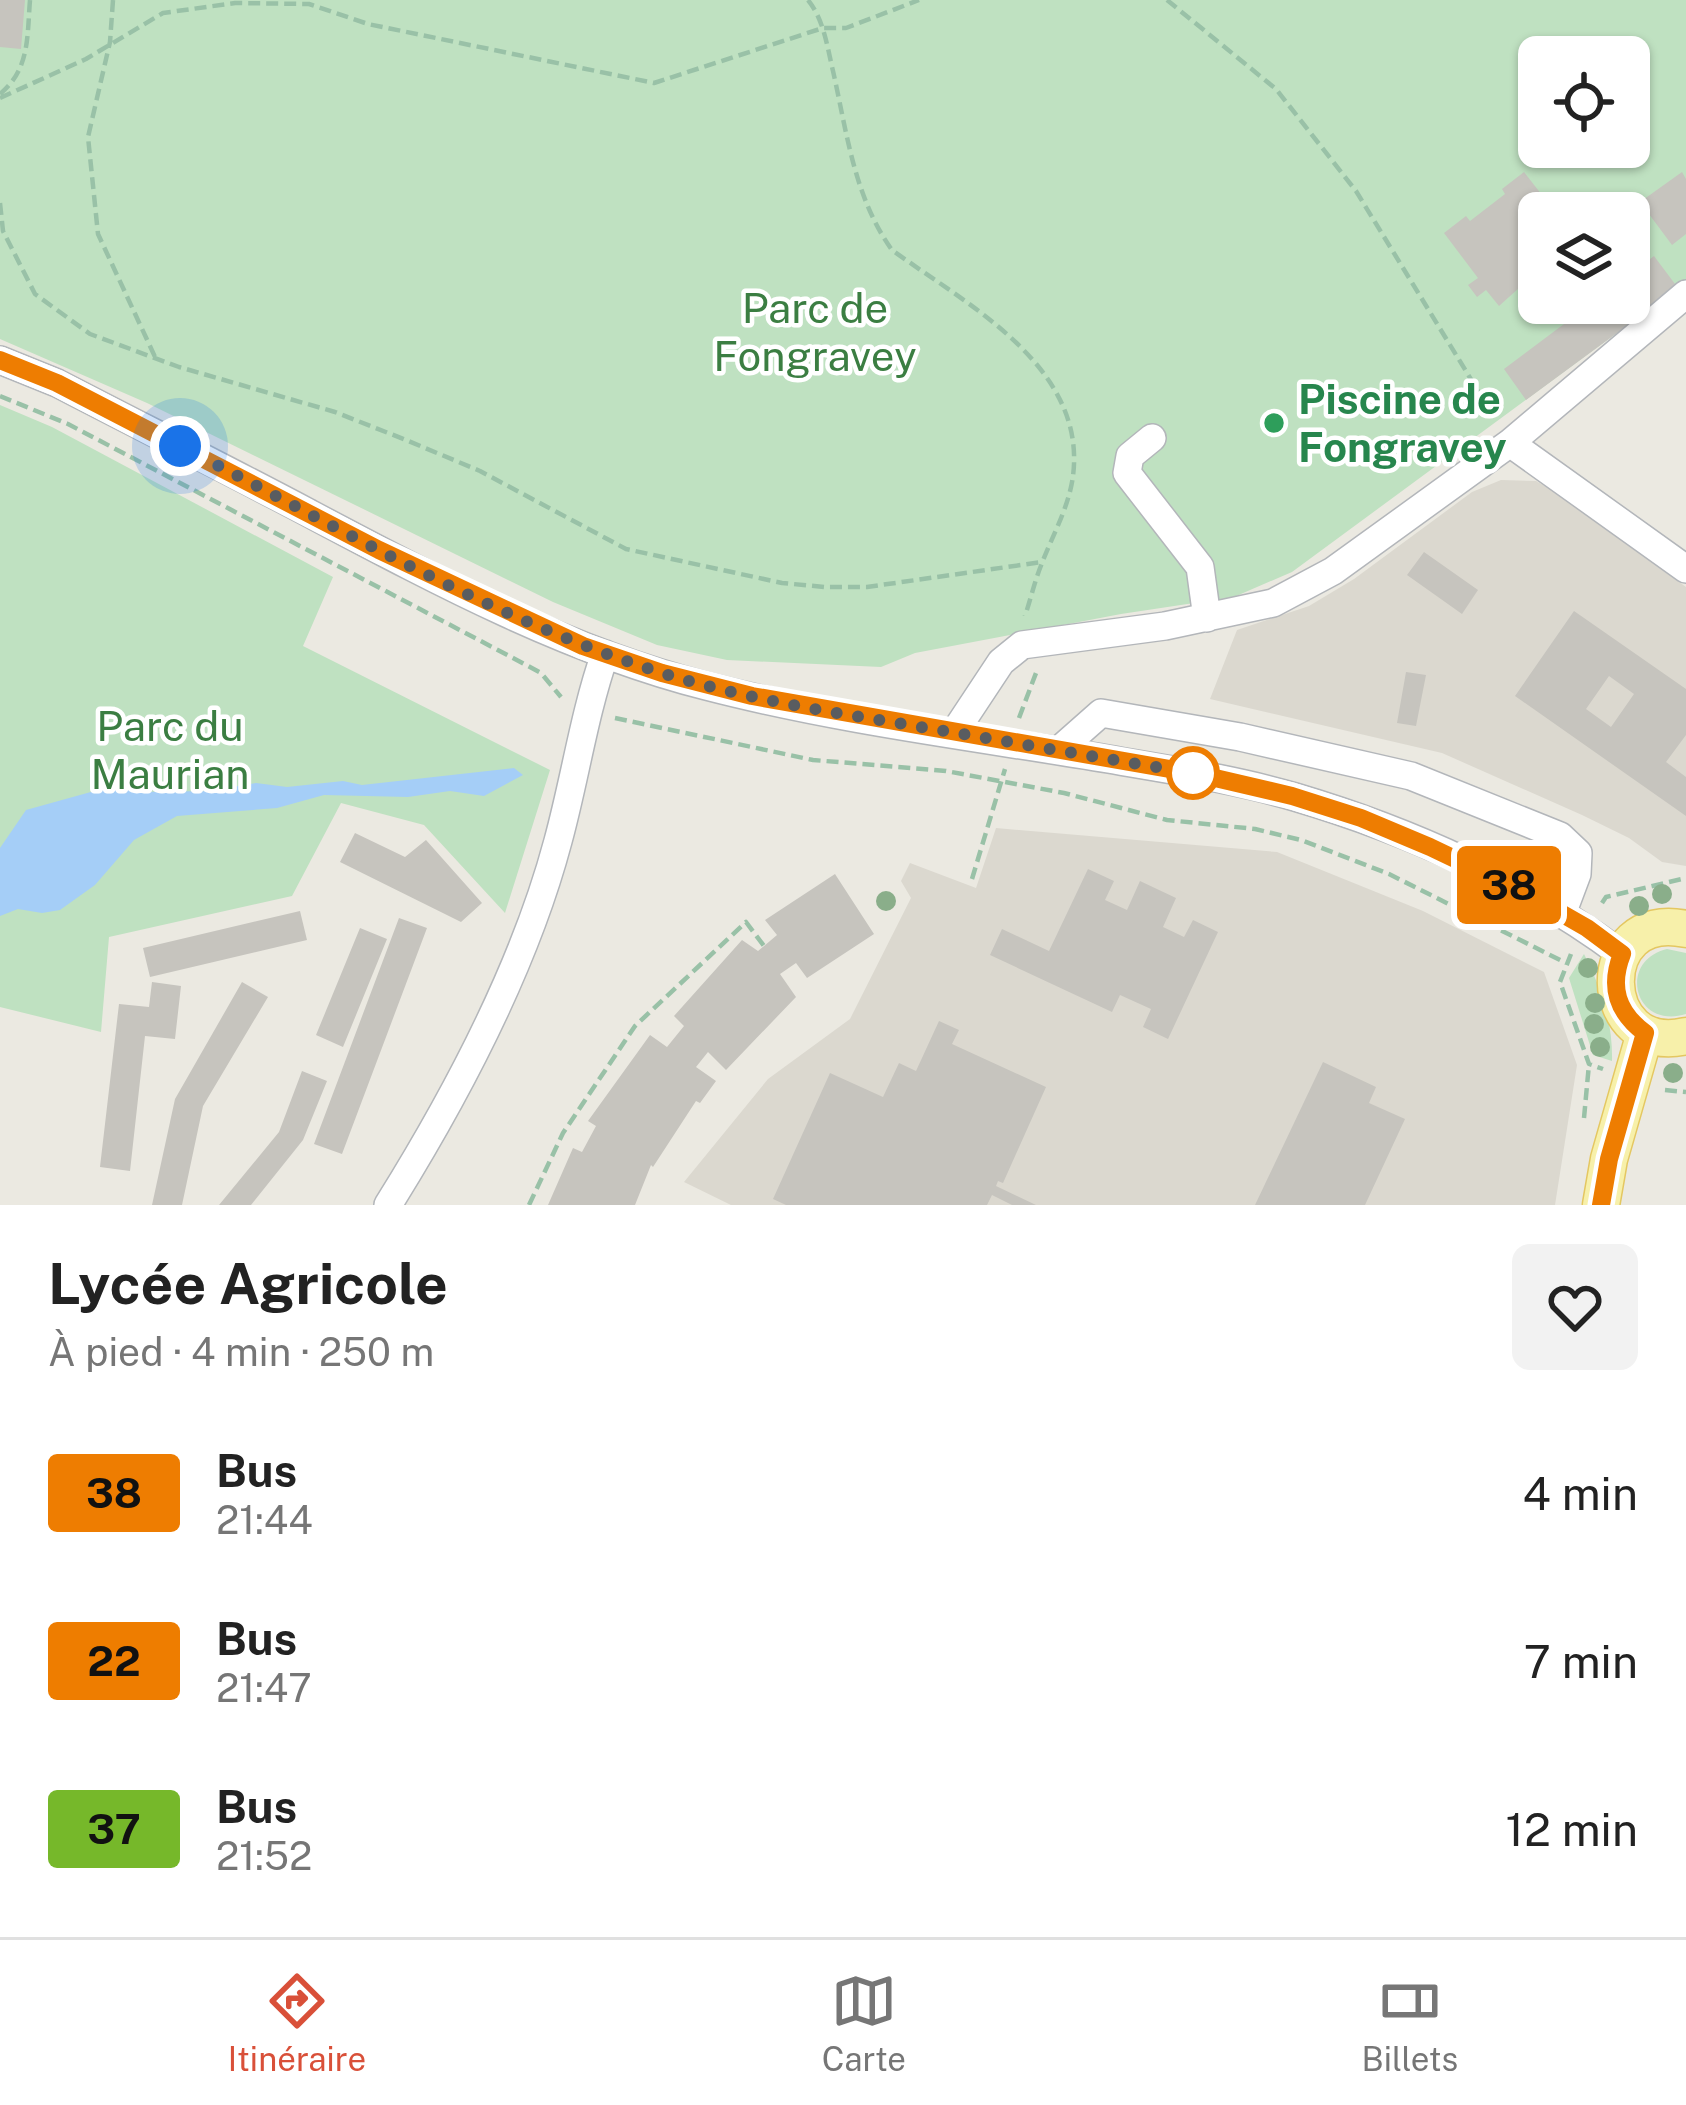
<!DOCTYPE html>
<html lang="fr">
<head>
<meta charset="utf-8">
<style>
  body { margin:0; font-family:"Public Sans",sans-serif; background:#f2f2f2; color:#222; height:100vh; display:flex; flex-direction:column; font-size:45px; white-space:nowrap }
  * { box-sizing:border-box; margin:0 }
  p { font-size:39px; color:#767676 }
  .icon { flex:none; width:66px; height:66px; fill:none; stroke:currentColor; stroke-width:2; stroke-linecap:round; stroke-linejoin:round }
  .map { position:relative; height:1205px; overflow:hidden }
  .panel { display:flex; flex-direction:column; background:#fff; flex:1 }
  .panel>* { flex:none }
  .badge { padding:0 24px; border-radius:9px; font-size:42px; line-height:78px }
  .controls { position:absolute; left:1518px; top:36px; display:grid; gap:24px }
  .controls a { display:grid; place-items:center; width:132px; height:132px; border-radius:18px; background:#fff; box-shadow:0 3px 9px #0004; font-size:60px }
  .you { position:absolute; width:60px; height:60px; margin:-30px; border:9px solid #fff; border-radius:50%; background:#1a73e8; box-shadow:0 0 0 18px #1a73e833 }
  .map>.badge { position:absolute; translate:-50% -50%; box-shadow:0 0 0 6px #fff }
  .round { display:grid; place-items:center; flex:none; width:126px; height:126px; border-radius:18px; background:#f2f2f2 }
  .headline { display:flex; align-items:center; justify-content:space-between; height:204px; padding:0 48px }
  h1 { font-size:57px; font-weight:700; line-height:90px }
  ul { padding:0; list-style:none }
  li { display:flex; align-items:center; gap:36px; height:168px; padding:0 48px }
  li div { flex:1 }
  li b { display:block; font-size:45px }
  li em { font-style:normal }
  li .badge { min-width:132px; font-weight:700; text-align:center }
  .tabs { display:flex; justify-content:space-around; align-items:center; height:168px; border-top:3px solid #e0e0e0; background:#fff; font-size:33px; color:#767676 }
  .tabs a { display:grid; justify-items:center; gap:6px }
  .tabs .active { color:#d95039 }
  .map>svg:first-child { display:block }
  .education { fill:#dbd8cf }
  .green { fill:#bfe1c1; fill-rule:evenodd }
  .water { fill:#a5cef7 }
  .building { fill:#c6c4be; fill-rule:evenodd }
  .lines { fill:none; stroke-linecap:round; stroke-linejoin:round }
  .minor-casing { stroke:#b3b6ba; stroke-width:30 }
  .major-casing { stroke:#e4c761; stroke-width:39 }
  .path { stroke:#99c1a7; stroke-width:4.5; stroke-dasharray:12 6; stroke-linecap:butt }
  .minor { stroke:#fff; stroke-width:27 }
  .major { stroke:#f7f0aa; stroke-width:36 }
  .tree { fill:#8aae8a }
  .line-casing { stroke:#fff; stroke-width:27 }
  .line { stroke:#ee7d01; stroke-width:18 }
  .walk { stroke:#595c60; stroke-width:12; stroke-dasharray:0 21.6 }
  .leisure-dot { fill:#2e9e5b; stroke:#fff; stroke-width:4.5 }
  .stop-dot { fill:#fff; stroke:#ee7d01; stroke-width:6 }
  .labels { text-anchor:middle; stroke-width:9; stroke-linejoin:round; paint-order:stroke }
  .park-label { font-size:42px; fill:#3b7e42; stroke:#fff }
  .leisure-label { font-size:42px; font-weight:bold; fill:#27864d; stroke:#fff; text-anchor:start }
</style>
</head>
<body>
<div class="map">
<svg width="1686" height="1205" viewBox="0 0 1686 1205">
  <rect width="100%" height="100%" fill="#ebe9e1"/>
  <path class="education" d="M1501,480L1536,481L1548,488L1686,587V866L1662,862L1629,838L1582,815L1442,753L1210,699L1237,630L1309,606L1354,579L1472,492Z
    M996,828L1277,852L1423,911L1544,972L1577,1065L1555,1205H731L684,1182L768,1079L850,1019L911,898L901,881L910,863L976,888Z"/>
  <path class="green" d="M0,0H1686V282L1292,572L1234,597L1121,614L915,653L881,667L727,660L657,645L553,602L147,403L0,339ZM1539,57H1629V147H1539ZM1539,213H1629V303H1539Z
    M0,405L52,427L333,577L303,646L550,770L505,913L424,825L341,803L292,896L109,937L101,1032L0,1007Z
    M1667,949L1686,953V1014C1634,1030 1617,961 1667,949Z
    M1584,954C1601,988 1613,1022 1612,1061L1593,1055L1569,978Z"/>
  <path class="water" d="M514,768L523,775L484,796L450,791L408,797L324,795L277,808L177,816L134,840L95,885L60,910L42,913L18,909L0,916V848L26,810L116,785L135,792L209,791L256,783L287,787L343,781L362,785Z"/>
  <path class="building" d="M0,0H25L21,49L0,47Z
    M1524,172L1556,213H1539V270L1499,306L1486,290L1477,297L1468,285L1478,278L1444,233L1466,216L1470,221L1505,194L1502,189Z
    M1682,172L1686,179V234L1672,245L1640,202Z
    M1654,256L1678,288L1526,400L1504,369L1592,303H1629V275Z
    M1424,552L1478,590L1462,614L1407,575Z
    M1574,611L1686,689V735L1666,762L1686,777V816L1515,696ZM1609,676L1634,694L1611,727L1586,709Z
    M1406,672L1426,675L1416,726L1397,723Z
    M355,833L405,857L426,840L482,903L461,922L340,862Z
    M1088,869L1114,881L1105,900L1127,910L1140,881L1176,898L1163,927L1184,937L1193,920L1218,932L1168,1039L1143,1027L1151,1009L1120,995L1112,1012L990,955L1002,929L1049,951Z
    M835,874L874,934L807,978L796,963L780,974L796,997L726,1070L708,1052L696,1067L716,1081L700,1103L696,1101L653,1167L651,1165L635,1205H548L573,1148L582,1152L596,1126L588,1121L650,1035L667,1047L684,1026L674,1016L742,940L758,951L777,935L765,920Z
    M300,911L307,940L150,977L143,948Z
    M399,918L427,928L342,1154L314,1144Z
    M360,928L387,939L343,1047L316,1035Z
    M152,982L181,986L175,1039L145,1036L130,1171L100,1167L119,1004L149,1007Z
    M242,982L268,997L203,1106L182,1205H152L175,1099Z
    M939,1021L959,1030L952,1044L1046,1087L1003,1183L998,1181L996,1186L1036,1205H1012L992,1195L987,1205H786L773,1199L830,1073L883,1097L899,1063L916,1071Z
    M1323,1062L1376,1087L1369,1103L1405,1119L1365,1205H1255Z
    M302,1071L327,1081L303,1140L251,1205H219L279,1132Z"/>
  <g class="lines">
    <defs>
      <path id="minor" d="M0,360L57,383C140,426 224,468 307,512C435,580 565,650 706,686C837,720 975,737 1108,759C1171,770 1234,779 1295,797C1410,831 1526,883 1621,954
        M1152,438L1130,456L1127,473L1200,567L1207,618
        M1510,443L1686,569
        M954,733L1001,662L1022,645L1165,626L1273,603L1333,571L1510,443L1686,294
        M1058,751L1101,713L1240,737L1411,776L1560,836L1578,853L1577,874L1562,914
        M388,1205C456,1096 525,965 558,841C575,779 584,714 605,654"/>
      <path id="major" d="M1686,929C1590,908 1595,1058 1686,1036
        M1601,1205L1609,1159L1645,1033"/>
    </defs>
    <use href="#minor" class="minor-casing"/>
    <use href="#major" class="major-casing"/>
    <path class="path" d="M113,0L110,42L88,137L98,234L156,359
      M808,0C824,20 827,46 833,71C847,133 854,197 892,250C966,304 1087,366 1073,476C1069,507 1053,534 1042,563C1035,580 1031,598 1025,616
      M1167,0L1276,89L1356,191L1494,417
      M0,94C30,69 27,37 30,0
      M0,98L86,59L163,13L235,3L309,4L368,24L654,83L823,28H846L919,0
      M0,203L3,231L35,294L90,334L179,367L335,412L406,440L480,471L626,549L782,583L825,587H867L1042,562
      M0,396L68,424L513,658L541,673L561,697
      M615,718L813,760L946,771L1064,793L1167,820L1255,829L1301,840L1389,874L1566,963
      M1019,718L1036,673
      M972,879L1005,769
      M1602,903L1606,897L1686,878
      M1571,954L1560,982L1589,1064L1603,1069
      M1665,1090L1686,1092
      M1584,1118L1589,1064
      M529,1205L563,1133L635,1026L746,922L764,946"/>
    <use href="#minor" class="minor"/>
    <use href="#major" class="major"/>
  </g>
  <g class="tree">
    <circle cx="1662" cy="894" r="10"/>
    <circle cx="886" cy="901" r="10"/>
    <circle cx="1639" cy="906" r="10"/>
    <circle cx="1588" cy="968" r="10"/>
    <circle cx="1595" cy="1003" r="10"/>
    <circle cx="1594" cy="1024" r="10"/>
    <circle cx="1600" cy="1047" r="10"/>
    <circle cx="1673" cy="1073" r="10"/>
  </g>
  <g class="lines">
    <defs>
      <path id="line" d="M0,360L57,383L379,550L583,646L662,673L752,696L1198,774L1292,796L1361,818L1430,847L1524,892L1587,928L1622,954C1609,987 1617,1012 1645,1033L1609,1159L1601,1205"/>
    </defs>
    <use href="#line" class="line-casing"/>
    <use href="#line" class="line"/>
    <path class="walk" d="M180,446C337,526 491,618 659,672C740,698 825,711 909,725C1005,741 1101,758 1198,774L1193,773"/>
  </g>
  <circle class="leisure-dot" cx="1274" cy="423" r="12"/>
  <circle class="stop-dot" cx="1193" cy="773" r="24"/>
  <g class="labels">
    <g class="park-label">
      <text x="815" y="323">Parc de<tspan x="815" dy="48">Fongravey</tspan></text>
      <text x="170" y="741">Parc du<tspan x="170" dy="48">Maurian</tspan></text>
    </g>
    <g class="leisure-label">
      <text x="1298" y="414">Piscine de<tspan x="1298" dy="48">Fongravey</tspan></text>
    </g>
  </g>
</svg>
<div class="controls">
<a><svg class="icon" aria-label="locate" viewBox="0 0 24 24"><circle cx="12" cy="12" r="6"/><path d="M12 2v4M12 18v4M2 12h4M18 12h4"/></svg></a>
<a><svg class="icon" aria-label="layers" viewBox="0 0 24 24"><path d="M12 4l9 5-9 5-9-5zM3 14l9 5 9-5"/></svg></a>
</div>
<div class="you" style="left:180px;top:446px"></div>
<b class="badge" style="left:1509px;top:885px;background:#ee7d01;color:#111">38</b>
</div>
<section class="panel">
<div class="headline"><div><h1>Lycée Agricole</h1><p>À pied · 4 min · 250 m</p></div><a class="round"><svg class="icon" aria-label="heart" viewBox="0 0 24 24"><path d="M12 20l-8-8c-3-5 5-10 8-4 3-6 11-1 8 4z"/></svg></a></div>
<ul>
<li><span class="badge" style="background:#ee7d01;color:#111">38</span><div><b>Bus</b><p>21:44</p></div><em>4 min</em></li>
<li><span class="badge" style="background:#ee7d00;color:#111">22</span><div><b>Bus</b><p>21:47</p></div><em>7 min</em></li>
<li><span class="badge" style="background:#76b82a;color:#111">37</span><div><b>Bus</b><p>21:52</p></div><em>12 min</em></li>
</ul>
</section>
<nav class="tabs">
<a class="active"><svg class="icon" aria-label="directions" viewBox="0 0 24 24"><path d="M12 3l9 9-9 9-9-9zM9 14v-3h6M13 9l2 2-2 2"/></svg>Itinéraire</a>
<a><svg class="icon" aria-label="map" viewBox="0 0 24 24"><path d="M3 6l6-2 6 2 6-2v14l-6 2-6-2-6 2zM9 4v14M15 6v14"/></svg>Carte</a>
<a><svg class="icon" aria-label="tickets" viewBox="0 0 24 24"><path d="M3 7h18v10H3zM15 7v10"/></svg>Billets</a>
</nav>
</body>
</html>
